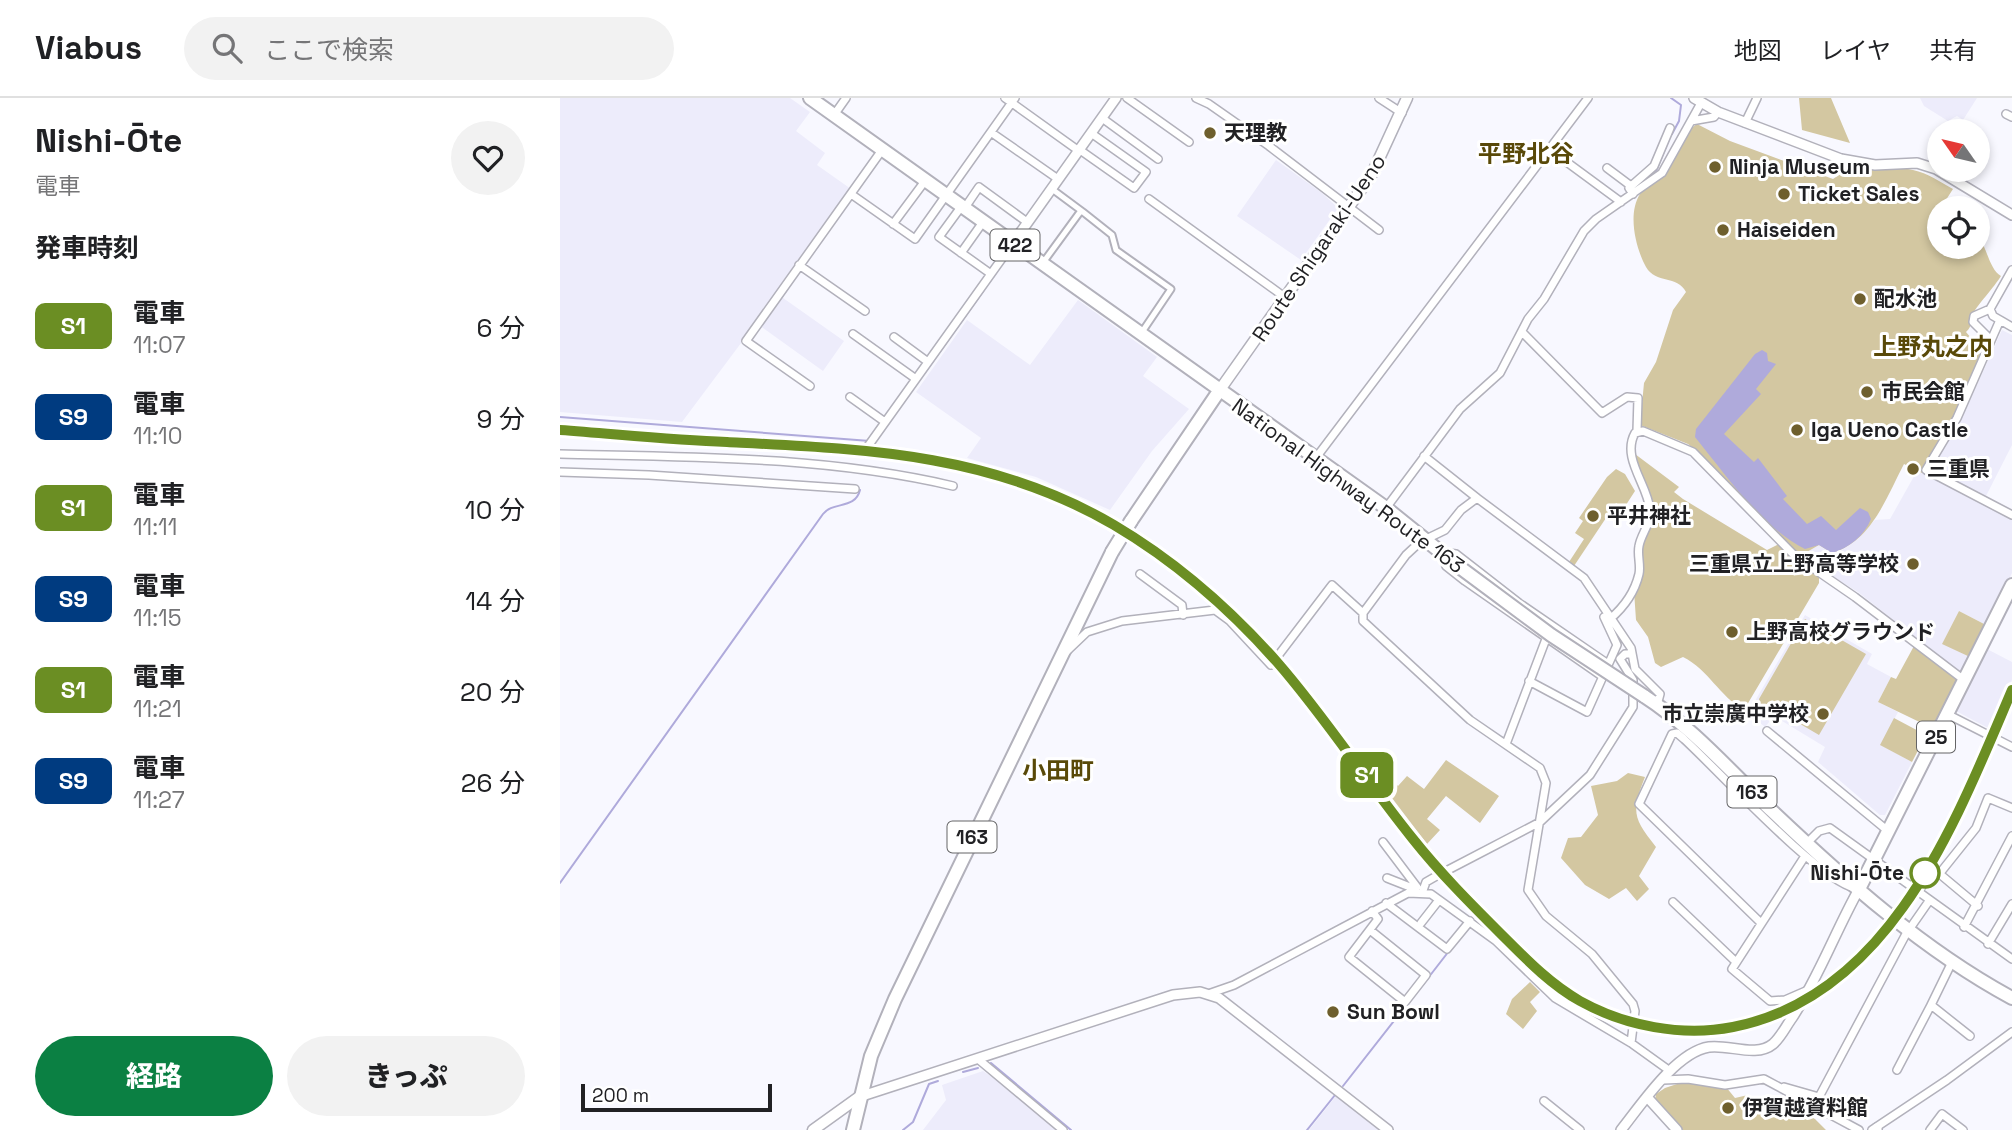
<!DOCTYPE html>
<html lang="ja">
<head>
<meta charset="utf-8">
<style>
  body { margin:0; font-family:"Space Grotesk","Noto Sans JP",sans-serif; background:#f2f2f2; color:#202124; height:100vh; display:flex; flex-direction:column; font-size:26px; white-space:nowrap }
  * { box-sizing:border-box; margin:0 }
  p { font-size:23px; color:#757577 }
  .icon { flex:none; width:38px; height:38px; fill:none; stroke:currentColor; stroke-width:2; stroke-linecap:round; stroke-linejoin:round }
  .map { position:relative; flex:1; overflow:hidden }
  .panel { display:flex; flex-direction:column; background:#fff; width:560px }
  .panel>* { flex:none }
  .badge { padding:0 14px; border-radius:10px; font-size:24px; line-height:46px }
  .needle { width:46px; rotate:304deg }
  .fabs { position:absolute; left:1367px; top:21px; display:grid; gap:14px }
  .fabs a { display:grid; place-items:center; width:63px; height:63px; border-radius:50%; background:#fff; box-shadow:0 4px 10px #0003; font-size:35px }
  .scale { position:absolute; left:21px; bottom:18px; width:191px; box-sizing:border-box; padding-left:7px; border:4px solid #212124; border-top:0; font-size:19px; line-height:24px; white-space:nowrap; color:#212124; -webkit-text-stroke:5px #fff; paint-order:stroke }
  .map>.badge { position:absolute; translate:-50% -50%; box-shadow:0 0 0 4px #fff }
  h2 { padding:0 35px; font-size:26px; line-height:63px }
  .round { display:grid; place-items:center; flex:none; width:74px; height:74px; border-radius:37px; background:#f2f2f2 }
  .headline { display:flex; align-items:center; justify-content:space-between; height:119px; padding:0 35px }
  h1 { font-size:33px; font-weight:800; line-height:52px }
  .cta { display:flex; gap:14px; margin-top:auto; padding:14px 35px }
  .cta a { flex:1; height:80px; border-radius:42px; background:#0b8043; color:#fff; font-size:28px; font-weight:800; line-height:80px; text-align:center }
  .cta a+a { background:#f2f2f2; color:#202124 }
  ul { padding:0; list-style:none }
  li { display:flex; align-items:center; gap:21px; height:91px; padding:0 35px }
  li div { flex:1 }
  li b { display:block; font-size:26px }
  li em { font-style:normal }
  li .badge { min-width:77px; font-weight:700; text-align:center }
  header { display:flex; align-items:center; gap:42px; box-sizing:border-box; height:98px; padding:0 35px; background:#fff; border-bottom:2px solid #e0e0e0 }
  header strong { font-size:33px }
  nav { display:flex; gap:38px; margin-inline-start:auto; font-size:24px }
  .search { width:490px; height:63px; background:#f2f2f2; display:flex; align-items:center; gap:18px; box-sizing:border-box; padding:0 24px; border-radius:38px; color:#757577; font-size:26px }
  main { display:flex; flex:1; min-height:0 }
  .map>svg:first-child { display:block }
  .built { fill:#edecfb }
  .green { fill:#d3c7a1 }
  .water { fill:#afaadb }
  .lines { fill:none; stroke-linecap:round; stroke-linejoin:round }
  .stream { stroke:#afaadb; stroke-width:2 }
  .pedestrian-casing { stroke:#b2b1bb; stroke-width:9 }
  .minor-casing { stroke:#b2b1bb; stroke-width:10 }
  .tertiary-casing { stroke:#b2b1bb; stroke-width:12 }
  .secondary-casing { stroke:#b2b1bb; stroke-width:13 }
  .trunk-casing { stroke:#b2b1bb; stroke-width:16 }
  .pedestrian { stroke:#fff; stroke-width:5 }
  .minor { stroke:#fff; stroke-width:7 }
  .tertiary { stroke:#fff; stroke-width:9 }
  .secondary { stroke:#fff; stroke-width:10 }
  .trunk { stroke:#fff; stroke-width:12 }
  .rail { stroke:#38383b; stroke-width:2; stroke-dasharray:10 5; stroke-linecap:butt }
  .trunk-bridge-casing { stroke:#b2b1bb; stroke-width:16; stroke-linecap:butt }
  .trunk-bridge { stroke:#fff; stroke-width:12 }
  .line-casing { stroke:#fff; stroke-width:16 }
  .line { stroke:#6b8e23; stroke-width:10 }
  .poi-dot { fill:#6e5f2d; stroke:#fff; stroke-width:2.5 }
  .stop-dot { fill:#fff; stroke:#6b8e23; stroke-width:3.5 }
  .labels { text-anchor:middle; stroke-width:6; stroke-linejoin:round; paint-order:stroke }
  .shield { fill:#fff; stroke:#646466; stroke-width:2 }
  .shield-label { font-size:19px; font-weight:bold; fill:#212124 }
  .poi-label { font-size:21px; font-weight:bold; fill:#212124; stroke:#fff; text-anchor:start }
  .street-label { font-size:21px; fill:#212124; stroke:#fff }
  .stop-label { font-size:21px; font-weight:bold; fill:#212124; stroke:#fff; text-anchor:end }
  .quarter-label { font-size:24px; font-weight:bold; fill:#594908; stroke:#fff }
</style>
</head>
<body>
<header>
<strong>Viabus</strong>
<div class="search"><svg class="icon" aria-label="search" viewBox="0 0 24 24"><circle cx="10" cy="10" r="6"/><path d="M15 15l6 6"/></svg>ここで検索</div>
<nav><a>地図</a><a>レイヤ</a><a>共有</a></nav>
</header>
<main>
<section class="panel">
<div class="headline"><div><h1>Nishi-Ōte</h1><p>電車</p></div><a class="round"><svg class="icon" aria-label="heart" viewBox="0 0 24 24"><path d="M12 20l-8-8c-3-5 5-10 8-4 3-6 11-1 8 4z"/></svg></a></div>
<h2>発車時刻</h2>
<ul>
<li><span class="badge" style="background:#6b8e23;color:#fff">S1</span><div><b>電車</b><p>11:07</p></div><em>6 分</em></li>
<li><span class="badge" style="background:#003b80;color:#fff">S9</span><div><b>電車</b><p>11:10</p></div><em>9 分</em></li>
<li><span class="badge" style="background:#6b8e23;color:#fff">S1</span><div><b>電車</b><p>11:11</p></div><em>10 分</em></li>
<li><span class="badge" style="background:#003b80;color:#fff">S9</span><div><b>電車</b><p>11:15</p></div><em>14 分</em></li>
<li><span class="badge" style="background:#6b8e23;color:#fff">S1</span><div><b>電車</b><p>11:21</p></div><em>20 分</em></li>
<li><span class="badge" style="background:#003b80;color:#fff">S9</span><div><b>電車</b><p>11:27</p></div><em>26 分</em></li>
</ul>
<div class="cta"><a>経路</a><a>きっぷ</a></div>
</section>
<div class="map">
<svg width="1452" height="1032" viewBox="0 0 1452 1032">
  <rect width="100%" height="100%" fill="#f8f8ff"/>
  <path class="built" d="M0,0H230L250,14L236,33L265,55L257,67L291,91L216,195L284,243L263,273L196,225L122,324L0,314Z
    M1360,0H1417L1403,22L1397,18L1388,23L1364,8Z
    M716,62L762,95L778,110L741,162L677,118Z
    M518,202L597,259L583,278L629,311L592,353L550,412L476,379L407,360L421,340L356,294L407,222L470,267Z
    M1442,232L1452,237V347L1426,398L1375,372L1374,367L1404,315Z
    M1357,373L1452,420V475L1426,527L1399,513L1383,545L1410,559L1400,575L1298,494L1240,458L1259,447L1272,455L1278,454L1291,446L1315,422L1330,421Z
    M1245,517L1312,556L1307,566L1331,579L1318,604L1338,614L1321,647L1352,664L1325,717H1320L1258,664L1265,649L1214,618L1205,629L1188,615Z
    M1427,551L1452,564V582L1430,631L1396,613Z
    M423,973L438,983L499,1032H363L386,1002L382,987Z
    M776,998L819,1032H749Z"/>
  <path class="green" d="M1239,0H1271L1290,45L1242,32Z
    M1137,26L1170,43L1273,81L1291,69C1312,73 1333,68 1353,72C1368,75 1380,84 1393,91L1382,108L1385,110H1379V149H1418V138C1427,149 1429,171 1441,178C1435,188 1416,209 1414,214C1410,222 1413,228 1406,234L1422,253L1406,296L1362,375L1344,366C1326,400 1312,443 1272,455L1259,447L1240,458L1140,356L1128,346L1080,327L1084,285L1096,264L1113,212L1126,194C1117,177 1096,186 1086,169C1076,151 1067,116 1080,96C1087,86 1101,82 1108,71C1118,57 1123,35 1137,26Z
    M1075,356L1119,389L1114,394L1123,401L1207,452L1219,446L1259,478V485L1184,612C1159,598 1149,572 1123,559L1101,569L1095,565L1088,539L1076,522L1074,493L1081,449L1092,413Z
    M1056,371L1065,376L1075,393L1064,410L1056,405L1014,468L1009,464L1024,441L1015,435L1023,423L1019,420L1047,379Z
    M1399,513L1426,527L1410,559L1382,546Z
    M1245,521L1306,556L1259,637L1213,610L1200,607L1199,601Z
    M1354,548L1399,581L1374,631L1318,604L1331,579L1336,581Z
    M1334,620L1366,637L1352,664L1320,647Z
    M886,662L939,698L920,725L886,698L867,721L880,732L867,746L816,679L822,670L838,688L847,678L864,691Z
    M1068,675L1085,679C1071,714 1073,720 1096,749L1079,778L1089,791L1077,803L1066,790L1049,801L1025,787L1001,760L1008,740L1021,739L1038,717L1031,688L1057,683Z
    M970,884L980,894L970,904L977,913L963,931L946,916L952,901Z
    M1126,983L1166,989L1175,1000L1188,997L1226,1014L1238,1012L1255,1021L1266,1032H1123L1095,1002L1096,996L1105,990Z"/>
  <path class="water" d="M1202,252L1207,255L1208,263L1216,266L1196,291L1201,296L1164,336L1194,364L1198,360L1227,398L1223,401L1247,426L1261,418L1276,432L1300,410L1308,414L1311,421C1304,438 1289,450 1272,455L1259,447L1245,451C1201,429 1166,377 1135,339L1136,331L1195,256Z"/>
  <g class="lines">
    <path class="stream" d="M1111,0L1121,7L1119,23L1112,36
      M1078,87L1096,73L1109,41
      M366,273L424,192
      M0,319L310,343
      M305,360L310,352
      M0,785L263,416C273,403 295,412 300,392
      M858,893L889,853
      M431,965L511,1032
      M403,974L418,970
      M783,988L848,905
      M343,1032L353,1024L369,986L378,983
      M747,1032L775,997"/>
    <defs>
      <path id="pedestrian" d="M492,91L523,114
        M482,166L520,114H523L552,137L556,152L611,191L582,234"/>
      <path id="minor" d="M445,0L519,53
        M567,0L629,44
        M636,0L649,6L709,48L819,132
        M819,0L842,15
        M1446,16L1452,19
        M274,17L286,0
        M542,20L598,61
        M1131,23L1141,5
        M1185,25L1197,0
        M432,35L498,81
        M989,51L1061,104
        M520,52L574,90L586,74L531,35
        M1047,70L1071,88
        M291,96L355,141L455,0
        M1073,96L1069,90L1094,68L1110,30
        M589,101L726,200
        M401,109L379,139L431,176
        M404,111L419,89L467,124
        M333,126L365,83
        M401,155L423,124
        M239,167L305,213
        M1430,211L1433,218L1440,222L1397,320L1366,372L1452,417
        M1440,222L1452,229
        M963,235L1042,315L1067,299L1078,300L1077,333
        M293,236L356,281
        M334,239L368,264
        M1430,241L1413,224L1414,218L1430,211L1452,172
        M250,288L186,243L322,52
        M290,299L325,324
        M306,351L453,145
        M0,356C131,359 265,358 393,388
        M864,358L917,400
        M755,361L1028,0
        M0,374L89,377L295,391
        M826,410L900,311L940,275L968,221L984,201L1024,133L1036,121L1102,75L1131,23L1154,19L1158,14
        M580,476L622,507L623,517
        M1050,521C1064,509 1075,493 1079,476C1081,467 1077,457 1079,448C1081,436 1091,426 1090,412C1088,387 1061,360 1075,335L1083,333L1133,354L1234,457L1295,499L1404,582
        M506,554L527,534L562,523L655,512L670,523L711,567L772,487L803,515
        M1043,579L905,483L886,468L881,454L896,456L959,505L1048,566
        M969,583L1027,614L1057,547L1044,519
        M1387,616L1452,649
        M1207,633L1328,733
        M946,646L986,541
        M823,744L857,789
        M1246,746L1259,733L1270,730L1452,861
        M1245,758L1172,871L1210,903L1225,902L1248,892
        M886,773L980,724L1030,677L1073,609V582L1060,561L1065,556H1072
        M1380,775L1416,730L1428,700L1452,710
        M827,780L855,791
        M1357,794L1375,772L1418,808
        M862,795L866,784L880,776
        M1113,804L1176,864
        M826,805L887,851L910,823
        M861,825L879,802
        M1201,825L1079,706L1112,636L1117,635L1124,641C1158,672 1258,782 1295,790
        M1404,829L1452,738
        M810,832L866,877L845,904L789,859L818,821L812,813
        M1428,846L1452,806
        M1392,864L1371,907L1410,938
        M651,895L674,887L848,795L871,796L936,843L995,900L1071,945L1110,973
        M1071,945L1075,913L1073,906L1032,856L986,818L968,792L986,685L980,670L910,622L803,523V515L846,457L860,444L885,432L901,412L917,400L1024,480L1071,550L1075,571L1100,596L1097,607
        M418,961L503,1032
        M1337,972L1371,907
        M1103,982L1128,981L1165,987L1204,981L1299,1032
        M1224,989L1259,999L1346,836L1369,803
        M984,1003L1020,1032
        M1312,1032L1387,982L1452,934
        M1370,1032L1382,1016L1403,1032"/>
      <path id="tertiary" d="M1134,0L1158,14L1281,61L1315,67L1357,65L1376,71L1452,117
        M453,145L556,0
        M299,999L613,897L640,894L659,900L828,1032
        M1087,999L1117,1032
        M1061,1032C1081,1007 1116,954 1149,949C1169,946 1196,960 1213,946C1221,939 1226,928 1232,920C1259,879 1275,834 1299,791
        M1317,1032V1030"/>
      <path id="secondary" d="M659,293L812,76L847,0
        M253,1032L299,999"/>
      <path id="trunk" d="M250,0L826,410L898,468
        M571,423L659,293
        M1084,598C1132,629 1171,674 1212,713C1285,782 1363,852 1452,900
        M1299,791L1452,487
        M293,1032L311,958L335,901L552,454"/>
    </defs>
    <use href="#pedestrian" class="pedestrian-casing"/>
    <use href="#minor" class="minor-casing"/>
    <use href="#tertiary" class="tertiary-casing"/>
    <use href="#secondary" class="secondary-casing"/>
    <use href="#trunk" class="trunk-casing"/>
    <use href="#pedestrian" class="pedestrian"/>
    <use href="#minor" class="minor"/>
    <use href="#tertiary" class="tertiary"/>
    <use href="#secondary" class="secondary"/>
    <use href="#trunk" class="trunk"/>
    <path class="rail" d="M0,333C56,336 111,341 167,344C307,351 428,353 554,427C615,463 670,511 717,564C766,620 806,683 853,741C880,775 911,806 942,837C966,861 990,886 1019,903C1064,928 1122,939 1172,929C1331,898 1396,723 1452,592"/>
    <defs>
      <path id="trunk-bridge" d="M552,454L571,423
        M898,468L991,537L1084,598"/>
    </defs>
    <use href="#trunk-bridge" class="trunk-bridge-casing"/>
    <use href="#trunk-bridge" class="trunk-bridge"/>
  </g>
  <g class="lines">
    <defs>
      <path id="line" d="M0,332C56,336 111,342 167,344C305,351 431,355 554,427C615,463 670,511 717,564C766,620 806,683 853,741C880,775 911,806 942,837C966,861 990,886 1020,903C1065,928 1122,939 1173,929C1331,898 1396,723 1452,592"/>
    </defs>
    <use href="#line" class="line-casing"/>
    <use href="#line" class="line"/>
  </g>
  <g class="poi-dot">
    <circle cx="650" cy="35" r="7"/>
    <circle cx="1155" cy="69" r="7"/>
    <circle cx="1224" cy="96" r="7"/>
    <circle cx="1163" cy="132" r="7"/>
    <circle cx="1300" cy="201" r="7"/>
    <circle cx="1307" cy="294" r="7"/>
    <circle cx="1237" cy="332" r="7"/>
    <circle cx="1353" cy="371" r="7"/>
    <circle cx="1033" cy="418" r="7"/>
    <circle cx="1353" cy="466" r="7"/>
    <circle cx="1172" cy="534" r="7"/>
    <circle cx="1263" cy="616" r="7"/>
    <circle cx="773" cy="914" r="7"/>
    <circle cx="1168" cy="1010" r="7"/>
  </g>
  <circle class="stop-dot" cx="1365" cy="775" r="14"/>
  <g class="labels">
    <g class="shield">
      <rect x="430.5" y="131.5" width="49" height="31" rx="5"/>
      <rect x="1357" y="623.5" width="38" height="31" rx="5"/>
      <rect x="1167.5" y="678.5" width="49" height="31" rx="5"/>
      <rect x="387.5" y="723.5" width="49" height="31" rx="5"/>
    </g>
    <g class="shield-label">
      <text x="455" y="154">422</text>
      <text x="1376" y="646">25</text>
      <text x="1192" y="701">163</text>
      <text x="412" y="746">163</text>
    </g>
    <g class="poi-label">
      <text x="664" y="42">天理教</text>
      <text x="1169" y="76">Ninja Museum</text>
      <text x="1238" y="103">Ticket Sales</text>
      <text x="1177" y="139">Haiseiden</text>
      <text x="1314" y="208">配水池</text>
      <text x="1321" y="301">市民会館</text>
      <text x="1251" y="339">Iga Ueno Castle</text>
      <text x="1367" y="378">三重県</text>
      <text x="1047" y="425">平井神社</text>
      <text x="1339" y="473" text-anchor="end">三重県立上野高等学校</text>
      <text x="1186" y="541">上野高校グラウンド</text>
      <text x="1249" y="623" text-anchor="end">市立崇廣中学校</text>
      <text x="787" y="921">Sun Bowl</text>
      <text x="1182" y="1017">伊賀越資料館</text>
    </g>
    <g class="street-label">
      <text transform="translate(759 150) rotate(-56)" y="7">Route Shigaraki-Ueno</text>
      <text transform="translate(788 388) rotate(36)" y="7">National Highway Route 163</text>
    </g>
    <g class="stop-label">
      <text x="1344" y="782">Nishi-Ōte</text>
    </g>
    <g class="quarter-label">
      <text x="966" y="64">平野北谷</text>
      <text x="1373" y="257">上野丸之内</text>
      <text x="498" y="681">小田町</text>
    </g>
  </g>
</svg>
<div class="fabs">
<a><svg class="needle" viewBox="-14 -14 28 28"><path d="M0-13l5 13h-10z" fill="#e53935"/><path d="M0 13l5-13h-10z" fill="#757577"/></svg></a>
<a><svg class="icon" aria-label="locate" viewBox="0 0 24 24"><circle cx="12" cy="12" r="6"/><path d="M12 2v4M12 18v4M2 12h4M18 12h4"/></svg></a>
</div>
<div class="scale">200 m</div>
<b class="badge" style="left:807px;top:677px;background:#6b8e23;color:#fff">S1</b>
</div>
</main>
</body>
</html>
